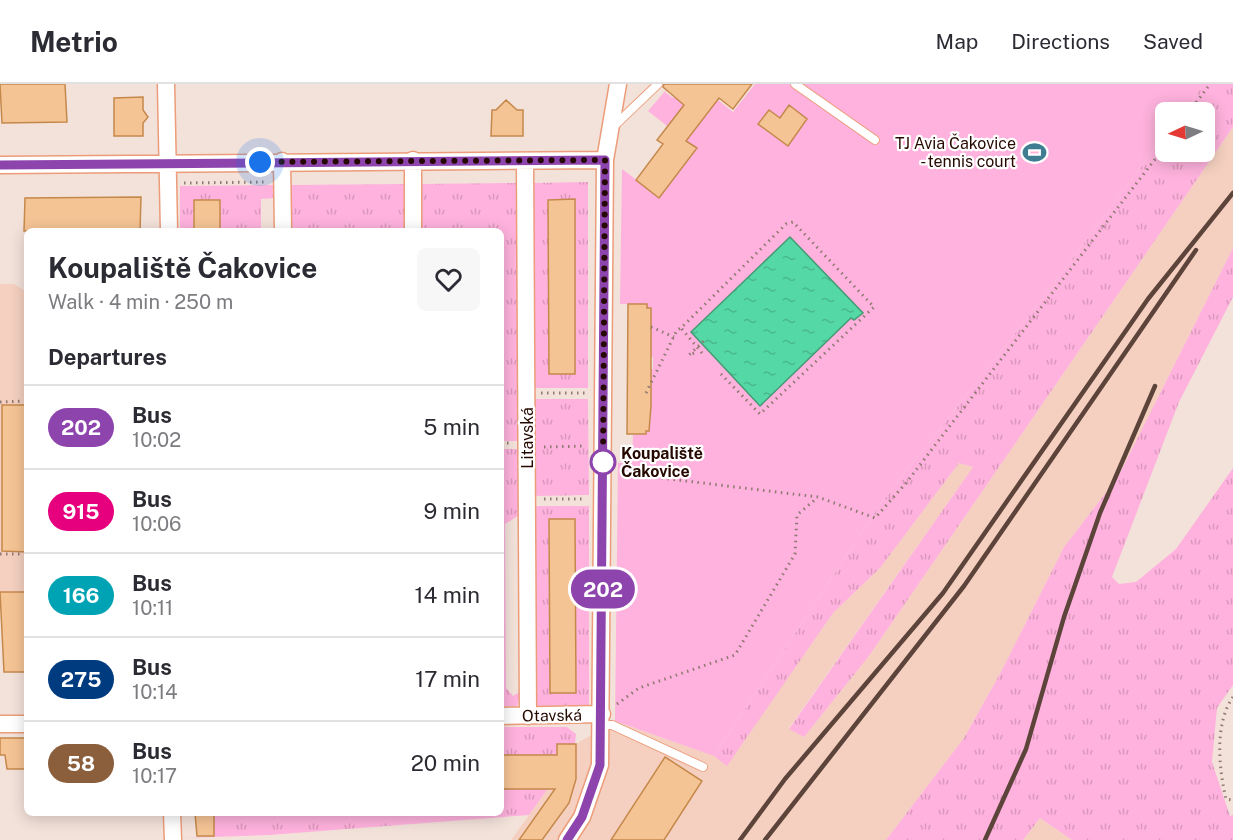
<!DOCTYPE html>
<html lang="en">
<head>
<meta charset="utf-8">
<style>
  body { margin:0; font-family:"Public Sans",sans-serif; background:#f7f7f7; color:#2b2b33; height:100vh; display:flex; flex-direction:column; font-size:22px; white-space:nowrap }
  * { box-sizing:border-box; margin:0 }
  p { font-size:20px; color:#7c7c81 }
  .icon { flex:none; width:33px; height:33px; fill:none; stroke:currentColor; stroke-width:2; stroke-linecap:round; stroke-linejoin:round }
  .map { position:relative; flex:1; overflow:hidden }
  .panel { position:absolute; left:24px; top:144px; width:480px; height:588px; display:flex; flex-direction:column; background:#fff; border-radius:9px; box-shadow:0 3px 15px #0003 }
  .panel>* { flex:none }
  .badge { padding:0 12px; border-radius:20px; font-size:21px; line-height:39px }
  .needle { width:39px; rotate:266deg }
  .tools { position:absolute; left:1155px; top:18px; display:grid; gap:12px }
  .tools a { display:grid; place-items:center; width:60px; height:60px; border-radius:9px; background:#fff; box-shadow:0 3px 15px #0003; font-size:30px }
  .you { position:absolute; width:30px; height:30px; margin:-15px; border:4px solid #fff; border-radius:50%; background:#1a73e8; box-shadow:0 0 0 9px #1a73e833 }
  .map>.badge { position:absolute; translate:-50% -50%; box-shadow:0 0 0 3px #fff }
  h2 { padding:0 24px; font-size:22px; line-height:54px }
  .round { display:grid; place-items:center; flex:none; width:63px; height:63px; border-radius:9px; background:#f7f7f7 }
  .head { display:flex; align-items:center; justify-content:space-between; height:102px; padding:0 24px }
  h1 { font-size:28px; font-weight:700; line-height:45px }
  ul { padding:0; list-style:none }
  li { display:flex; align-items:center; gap:18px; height:84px; padding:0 24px; border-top:2px solid #e1e1e2 }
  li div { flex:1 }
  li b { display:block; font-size:22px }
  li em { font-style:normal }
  li .badge { min-width:66px; font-weight:700; text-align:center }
  header { display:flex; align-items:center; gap:36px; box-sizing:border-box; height:84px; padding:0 30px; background:#fff; border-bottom:2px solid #e1e1e2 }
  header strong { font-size:28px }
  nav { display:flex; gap:33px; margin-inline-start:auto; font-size:21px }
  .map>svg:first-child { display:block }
  .built { fill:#f5d0c0 }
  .grass { fill:url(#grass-tufts); fill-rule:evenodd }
  .green { fill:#feb2dd }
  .water { fill:url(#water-ripples); stroke:#469a74; stroke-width:1.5 }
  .building { fill:#f5c495; stroke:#c5884b; stroke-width:1.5 }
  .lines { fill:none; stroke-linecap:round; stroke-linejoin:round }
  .service-casing { stroke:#ec9c79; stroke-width:10 }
  .minor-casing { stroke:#ec9c79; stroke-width:19 }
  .path { stroke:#8f7970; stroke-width:3; stroke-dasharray:1.5 4.5; stroke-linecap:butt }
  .service { stroke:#fff; stroke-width:8 }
  .minor { stroke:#fff; stroke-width:16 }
  .rail { stroke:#5d443b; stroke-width:4.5 }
  .line-casing { stroke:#fff; stroke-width:14 }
  .line { stroke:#8e44ad; stroke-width:9 }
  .walk { stroke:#250900; stroke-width:6; stroke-dasharray:0 10.8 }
  .stop-dot { fill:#fff; stroke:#8e44ad; stroke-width:3 }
  .labels { text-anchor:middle; stroke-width:4.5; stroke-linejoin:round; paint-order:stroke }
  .poi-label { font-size:16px; fill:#250900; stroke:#fff; text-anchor:end }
  .street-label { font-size:16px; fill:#250900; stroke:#fff }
  .stop-label { font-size:16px; font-weight:bold; fill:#250900; stroke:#fff; text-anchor:start }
</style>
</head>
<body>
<header>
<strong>Metrio</strong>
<nav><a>Map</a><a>Directions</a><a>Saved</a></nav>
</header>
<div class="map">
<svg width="1233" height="756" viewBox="0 0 1233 756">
  <defs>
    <pattern id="grass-tufts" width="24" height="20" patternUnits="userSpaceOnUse" patternTransform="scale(1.5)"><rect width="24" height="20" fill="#feb2dd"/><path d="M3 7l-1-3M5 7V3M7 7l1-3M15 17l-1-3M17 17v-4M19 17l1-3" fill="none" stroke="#da98bc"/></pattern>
    <pattern id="water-ripples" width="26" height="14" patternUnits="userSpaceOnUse" patternTransform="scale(1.5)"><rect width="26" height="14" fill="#54d8a5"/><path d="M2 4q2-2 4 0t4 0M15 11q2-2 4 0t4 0" fill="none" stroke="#49b88c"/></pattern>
  </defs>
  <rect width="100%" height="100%" fill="#f3e2da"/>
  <path class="built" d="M1233,43V164L1118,393L1064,463L1002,586L964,654L886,756H511L557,692V660H576L615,637L714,672L727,681L833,529L880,484L959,379L973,383L789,644L804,653L869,572Z
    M0,200H14L27,208V533L26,508H0Z
    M1040,734L1072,756H1023Z"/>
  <path class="grass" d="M1204,0H1233V43L869,572L804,653L789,645L973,383L959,379L880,484L833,529L727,682L714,672L881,419L1042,215L1165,51L1166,68H1204V28H1183Z
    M588,98V304H533V99ZM575,115L549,290L548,116Z
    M520,99L521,357H501V147H420L419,100Z
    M407,100V147H290V101Z
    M276,101V114L261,115V147H220V117L194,116L193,147H180V102Z
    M1233,164V213L1179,318L1112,493L1119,500L1136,498L1176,465L1233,384V601L1217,624L1212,678L1230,732L1233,731V756H1072L1040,734L1023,756H886L964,654L1002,586L1064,463L1118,393Z
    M533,315H588L589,411L534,412Z
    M501,365H521V430L505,440L506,604L513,612L521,607L517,622H501Z
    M534,422H589V621L535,622ZM549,435H575L576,608L550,609Z
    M501,643H567L576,650L575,660H557V692L529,731L269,751L183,754L214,752V729H501V705H540L501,671Z"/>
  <path class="green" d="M671,0L665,8L673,14L685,0H698L733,28L755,0H1204L1183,28H1166L1165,51L1042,215L881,419L714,672L615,637L618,379H632L633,351L646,350V347H649L646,285H653V273L646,272L651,224H647L646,220H620L622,85L659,113L697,65L686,57L714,21L695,7L667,42L648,27Z"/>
  <path class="water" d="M790,153L863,229L854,236L851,234L760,322L691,248Z"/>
  <path class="building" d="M0,0H65L67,38L2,39Z
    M664,0H752L733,25L719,14L686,57L697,64L659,114L636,96L663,60L657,56L684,21L663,3Z
    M143,13V26L148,33L143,39V52H114V14Z
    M506,16L517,26H523V52H491L492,26H496Z
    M789,21L807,35L788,62L758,40L769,26L780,34Z
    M141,113L140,147H24L25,114Z
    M575,115V290H549L548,116Z
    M194,116H220V147H194Z
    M628,220H647V224H651V322L649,347H646V350H627Z
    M2,321H27V468L2,467Z
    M549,435H575L576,609H550Z
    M0,508H26L27,588H4Z
    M0,654H27V685H7L5,671H0Z
    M557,660H576V695L569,719L542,756H519L555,705H501V671H557Z
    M665,673L702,697L664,756H611Z
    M195,729H214V752H197Z"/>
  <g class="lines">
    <defs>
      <path id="service" d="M795,0L875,56
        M612,44L658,0
        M602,641H612L703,683"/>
      <path id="minor" d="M166,0L169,147
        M413,76V147
        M282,77L283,147
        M525,77L528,632
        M0,81L605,76
        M501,632L602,630
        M0,640H27
        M172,729L173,756
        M567,756L582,733L600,681L605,76L618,0"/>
    </defs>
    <use href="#service" class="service-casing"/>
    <use href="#minor" class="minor-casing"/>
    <path class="path" d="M1189,28L1210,0
      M184,99L267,98
      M651,243L674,253
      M694,269L689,271L707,254
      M702,269L681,244L786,140L793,138L874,223L760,330L721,290
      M541,309H586
      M646,309L677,246L681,244
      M0,318L27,317
      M501,359H510
      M544,363L585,362
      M620,389L818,413L875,434L906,399L1166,61
      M544,415H585
      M0,470H27
      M1233,613C1214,640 1219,685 1226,715L1233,716
      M617,620L639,604L735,571L795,470L797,431L817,414"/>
    <use href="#service" class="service"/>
    <use href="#minor" class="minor"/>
    <path class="rail" d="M740,756L785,695L943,509L1148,215L1233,109
      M765,756L964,502L1196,166
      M985,756L1026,665L1064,533L1100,429L1155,302"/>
  </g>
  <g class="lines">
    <defs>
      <path id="line" d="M0,81L605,76L600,681L582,733L567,756"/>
    </defs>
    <use href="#line" class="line-casing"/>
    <use href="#line" class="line"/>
    <path class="walk" d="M260,78L605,76L603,387V378"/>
  </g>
  <defs>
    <symbol id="stadium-bare" viewBox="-9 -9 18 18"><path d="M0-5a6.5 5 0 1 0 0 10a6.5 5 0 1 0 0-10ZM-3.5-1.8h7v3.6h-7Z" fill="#407d93" stroke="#fff" stroke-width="2.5" paint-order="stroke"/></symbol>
  </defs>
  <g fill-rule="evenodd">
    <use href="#stadium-bare" x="1018" y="52" width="33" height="33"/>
  </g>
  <circle class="stop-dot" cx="603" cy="378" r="12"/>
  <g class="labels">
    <g class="poi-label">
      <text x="1016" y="65">TJ Avia Čakovice<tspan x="1016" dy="18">- tennis court</tspan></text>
    </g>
    <g class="street-label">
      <text transform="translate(527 354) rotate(-90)" y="6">Litavská</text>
      <text transform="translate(552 631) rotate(-1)" y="6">Otavská</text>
    </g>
    <g class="stop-label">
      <text x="621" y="375">Koupaliště<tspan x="621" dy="18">Čakovice</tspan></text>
    </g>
  </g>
</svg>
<div class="tools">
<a><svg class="needle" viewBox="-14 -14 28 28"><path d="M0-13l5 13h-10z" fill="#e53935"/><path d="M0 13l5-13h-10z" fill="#7c7c81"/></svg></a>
</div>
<div class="you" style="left:260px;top:78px"></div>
<b class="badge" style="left:603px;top:505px;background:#8e44ad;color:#fff">202</b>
<section class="panel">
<div class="head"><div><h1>Koupaliště Čakovice</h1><p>Walk · 4 min · 250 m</p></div><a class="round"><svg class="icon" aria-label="heart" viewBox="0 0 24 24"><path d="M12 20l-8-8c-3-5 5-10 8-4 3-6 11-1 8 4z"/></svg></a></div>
<h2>Departures</h2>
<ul>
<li><span class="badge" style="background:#8e44ad;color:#fff">202</span><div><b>Bus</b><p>10:02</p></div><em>5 min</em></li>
<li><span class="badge" style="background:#e6007e;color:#fff">915</span><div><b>Bus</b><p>10:06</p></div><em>9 min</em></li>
<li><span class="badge" style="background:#00a3b4;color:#fff">166</span><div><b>Bus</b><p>10:11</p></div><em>14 min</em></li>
<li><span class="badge" style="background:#003b80;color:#fff">275</span><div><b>Bus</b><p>10:14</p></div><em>17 min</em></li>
<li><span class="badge" style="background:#8b5e3c;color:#fff">58</span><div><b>Bus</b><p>10:17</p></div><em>20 min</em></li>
</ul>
</section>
</div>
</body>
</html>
